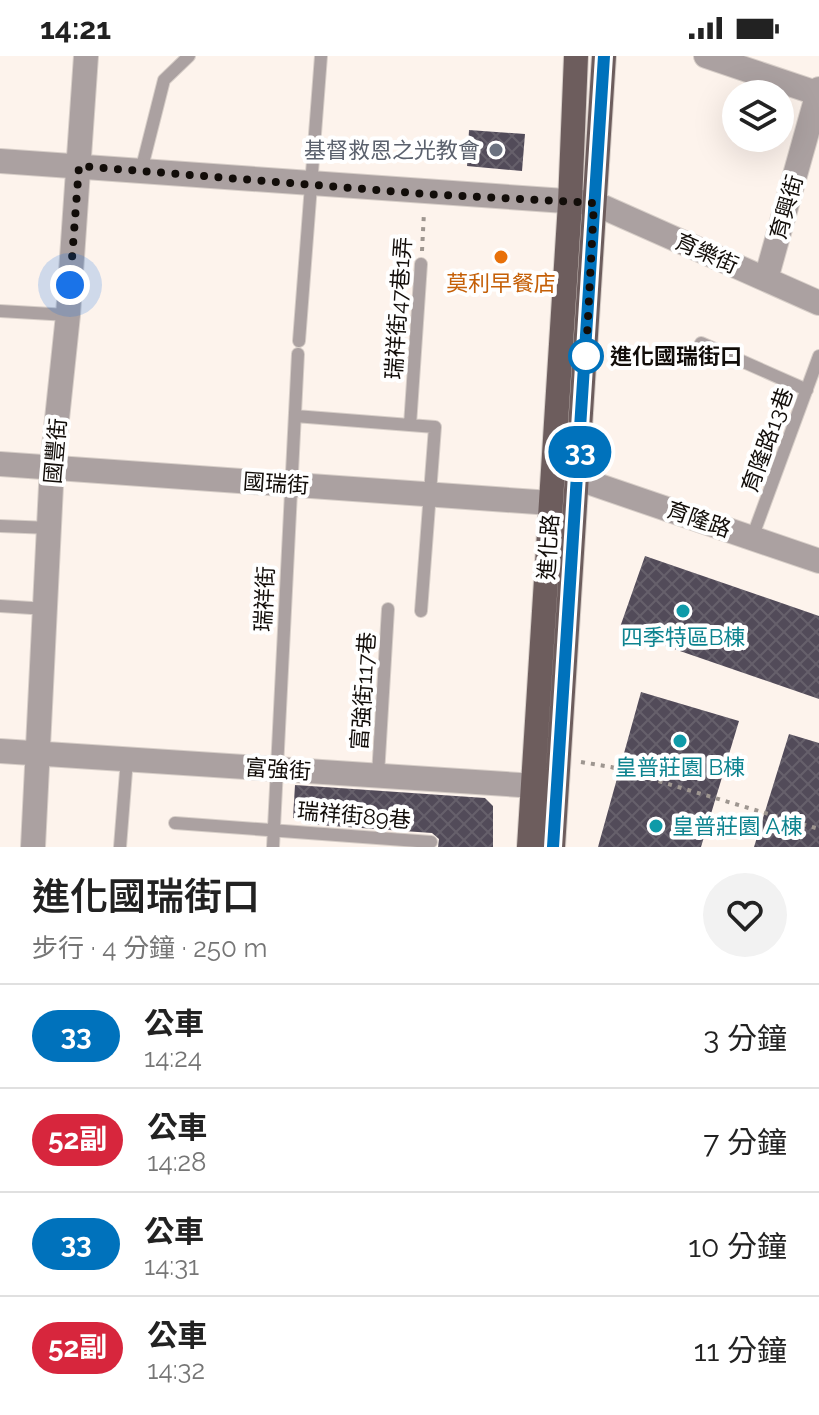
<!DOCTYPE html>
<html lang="zh-TW">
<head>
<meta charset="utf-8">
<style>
  body { margin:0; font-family:Raleway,"Noto Sans TC",sans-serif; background:#f2f2f2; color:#222; height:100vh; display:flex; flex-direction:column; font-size:30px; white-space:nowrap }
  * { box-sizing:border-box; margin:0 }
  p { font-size:26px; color:#767676 }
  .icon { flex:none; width:44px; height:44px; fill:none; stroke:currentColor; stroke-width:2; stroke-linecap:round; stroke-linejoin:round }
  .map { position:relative; height:791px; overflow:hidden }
  .panel { display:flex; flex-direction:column; background:#fff; flex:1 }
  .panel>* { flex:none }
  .badge { padding:0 16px; border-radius:26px; font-size:28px; line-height:52px }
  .controls { position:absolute; left:722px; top:24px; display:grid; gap:16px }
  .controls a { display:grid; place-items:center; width:72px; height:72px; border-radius:50%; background:#fff; box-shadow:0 8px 32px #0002; font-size:40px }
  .you { position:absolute; width:40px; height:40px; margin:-20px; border:6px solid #fff; border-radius:50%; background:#1a73e8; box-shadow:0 0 0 12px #1a73e833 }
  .map>.badge { position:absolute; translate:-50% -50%; box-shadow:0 0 0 4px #fff }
  .round { display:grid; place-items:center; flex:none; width:84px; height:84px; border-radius:42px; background:#f2f2f2 }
  .headline { display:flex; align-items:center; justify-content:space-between; height:136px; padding:0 32px }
  h1 { font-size:38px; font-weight:600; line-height:60px }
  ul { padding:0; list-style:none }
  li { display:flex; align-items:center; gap:24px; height:104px; padding:0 32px; border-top:2px solid #e0e0e0 }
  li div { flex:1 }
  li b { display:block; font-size:30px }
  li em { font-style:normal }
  li .badge { min-width:88px; font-weight:700; text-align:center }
  .status { display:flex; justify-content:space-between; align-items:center; height:56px; padding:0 40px; background:#fff; direction:ltr }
  .status svg { height:22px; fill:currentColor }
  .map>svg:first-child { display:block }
  .building { fill:url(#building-cross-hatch) }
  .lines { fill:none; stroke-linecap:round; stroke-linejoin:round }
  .service-casing { stroke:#d7cec8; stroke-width:14 }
  .minor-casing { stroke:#d7cec8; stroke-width:26 }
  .primary-casing { stroke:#d7cec8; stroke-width:26 }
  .path { stroke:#9e9690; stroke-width:4; stroke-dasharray:4 6; stroke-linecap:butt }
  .service { stroke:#aba1a1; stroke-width:12 }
  .minor { stroke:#aba1a1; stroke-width:24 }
  .primary { stroke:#6d5d5d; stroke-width:24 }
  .line-casing { stroke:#fff; stroke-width:18 }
  .line { stroke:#0072bc; stroke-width:12 }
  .walk { stroke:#120d09; stroke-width:8; stroke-dasharray:0 14.4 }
  .worship-dot { fill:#6b7280; stroke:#fff; stroke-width:3 }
  .food-dot { fill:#e8710a; stroke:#fff; stroke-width:3 }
  .stop-dot { fill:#fff; stroke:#0072bc; stroke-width:4 }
  .culture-dot { fill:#0f9aa8; stroke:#fff; stroke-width:3 }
  .labels { text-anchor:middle; stroke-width:8; stroke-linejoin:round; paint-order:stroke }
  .worship-label { font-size:22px; fill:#5b616d; stroke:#fff; text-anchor:end }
  .street-label { font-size:22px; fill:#120d09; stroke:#fff }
  .food-label { font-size:22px; fill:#c56008; stroke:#fff }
  .stop-label { font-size:22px; font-weight:bold; fill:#120d09; stroke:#fff; text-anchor:start }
  .culture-label { font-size:22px; fill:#0d838f; stroke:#fff }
</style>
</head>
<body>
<div class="status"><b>14:21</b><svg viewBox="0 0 49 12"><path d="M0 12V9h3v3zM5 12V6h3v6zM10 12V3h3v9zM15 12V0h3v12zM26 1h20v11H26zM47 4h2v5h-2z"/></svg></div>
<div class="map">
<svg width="819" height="791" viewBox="0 0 819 791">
  <defs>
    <pattern id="building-cross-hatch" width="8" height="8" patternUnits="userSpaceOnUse" patternTransform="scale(2)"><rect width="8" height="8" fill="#524b59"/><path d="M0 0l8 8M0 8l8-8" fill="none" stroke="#66606b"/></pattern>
  </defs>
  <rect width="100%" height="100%" fill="#fdf3ec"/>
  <path class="building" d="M469,74L525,78L522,115L467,110Z
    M645,500L819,560V643L619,574Z
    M641,636L739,665L701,791H598Z
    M789,678L819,687V791H754Z
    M295,729L485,742L493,750V791H438L439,783L432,777L305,768L309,763L293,762Z"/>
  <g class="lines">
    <defs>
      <path id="service" d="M141,115L164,24L189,0
        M0,255L68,259
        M299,285L321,0
        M701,287L807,334
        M295,360L435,371L421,555
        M410,369L421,208
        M0,470L50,472
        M752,482L819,300
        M0,550L47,553
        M378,719L388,553
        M175,767L431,786
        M120,791L127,703
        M273,791L298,298"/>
      <path id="minor" d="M706,0L819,38
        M0,105L594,147L819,247
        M766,223L819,33
        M0,408L551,447
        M579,423L819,505
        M0,695L551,731
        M33,791L52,410L68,259L86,0"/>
      <path id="primary" d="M529,791L570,147L576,0
        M553,791L604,0"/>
    </defs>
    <use href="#service" class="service-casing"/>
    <use href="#minor" class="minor-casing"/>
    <use href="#primary" class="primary-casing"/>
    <path class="path" d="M422,195L424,156
      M581,706L611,711L819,773"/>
    <use href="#service" class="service"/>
    <use href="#minor" class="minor"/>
    <use href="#primary" class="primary"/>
  </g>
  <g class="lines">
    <defs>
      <path id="line" d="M553,791L604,0"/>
    </defs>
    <use href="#line" class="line-casing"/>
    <use href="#line" class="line"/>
    <path class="walk" d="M70,229L79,110L426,138L594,147L586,300"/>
  </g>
  <circle class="worship-dot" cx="496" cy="94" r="8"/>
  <circle class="food-dot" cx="501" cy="201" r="8"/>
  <circle class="stop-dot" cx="586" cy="300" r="16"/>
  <g class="culture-dot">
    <circle cx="683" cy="555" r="8"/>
    <circle cx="680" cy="685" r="8"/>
    <circle cx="656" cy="770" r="8"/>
  </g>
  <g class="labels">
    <g class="worship-label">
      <text x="480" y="102">基督救恩之光教會</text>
    </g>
    <g class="street-label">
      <text transform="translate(786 151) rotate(-74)" y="8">育興街</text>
      <text transform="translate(707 197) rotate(24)" y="8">育樂街</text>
      <text transform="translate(398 252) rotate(-86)" y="8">瑞祥街47巷1弄</text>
      <text transform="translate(767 384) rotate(-70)" y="8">育隆路13巷</text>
      <text transform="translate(55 395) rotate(-85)" y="8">國豐街</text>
      <text transform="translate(276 427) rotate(4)" y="8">國瑞街</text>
      <text transform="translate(699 463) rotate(19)" y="8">育隆路</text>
      <text transform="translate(548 491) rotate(-86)" y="8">進化路</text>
      <text transform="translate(264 543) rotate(-87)" y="8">瑞祥街</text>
      <text transform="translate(363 635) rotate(-86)" y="8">富強街117巷</text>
      <text transform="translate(278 713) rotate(4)" y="8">富強街</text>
      <text transform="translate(354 759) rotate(5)" y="8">瑞祥街89巷</text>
    </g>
    <g class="food-label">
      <text x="501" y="235">莫利早餐店</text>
    </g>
    <g class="stop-label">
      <text x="610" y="308">進化國瑞街口</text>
    </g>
    <g class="culture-label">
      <text x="683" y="589">四季特區B棟</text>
      <text x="680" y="719">皇普莊園 B棟</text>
      <text x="672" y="778" text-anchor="start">皇普莊園 A棟</text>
    </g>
  </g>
</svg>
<div class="controls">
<a><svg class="icon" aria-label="layers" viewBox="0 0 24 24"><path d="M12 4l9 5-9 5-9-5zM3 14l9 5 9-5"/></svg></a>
</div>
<div class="you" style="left:70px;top:229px"></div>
<b class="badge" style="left:580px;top:396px;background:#0072bc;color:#fff">33</b>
</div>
<section class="panel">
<div class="headline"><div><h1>進化國瑞街口</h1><p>步行 · 4 分鐘 · 250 m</p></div><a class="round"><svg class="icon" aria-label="heart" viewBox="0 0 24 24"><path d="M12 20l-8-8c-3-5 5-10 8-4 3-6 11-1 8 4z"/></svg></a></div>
<ul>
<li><span class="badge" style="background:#0072bc;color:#fff">33</span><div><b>公車</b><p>14:24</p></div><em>3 分鐘</em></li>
<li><span class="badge" style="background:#d7263d;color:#fff">52副</span><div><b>公車</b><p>14:28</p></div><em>7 分鐘</em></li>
<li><span class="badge" style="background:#0072bc;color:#fff">33</span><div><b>公車</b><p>14:31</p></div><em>10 分鐘</em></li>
<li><span class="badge" style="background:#d7263d;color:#fff">52副</span><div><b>公車</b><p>14:32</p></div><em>11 分鐘</em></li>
</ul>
</section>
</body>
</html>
